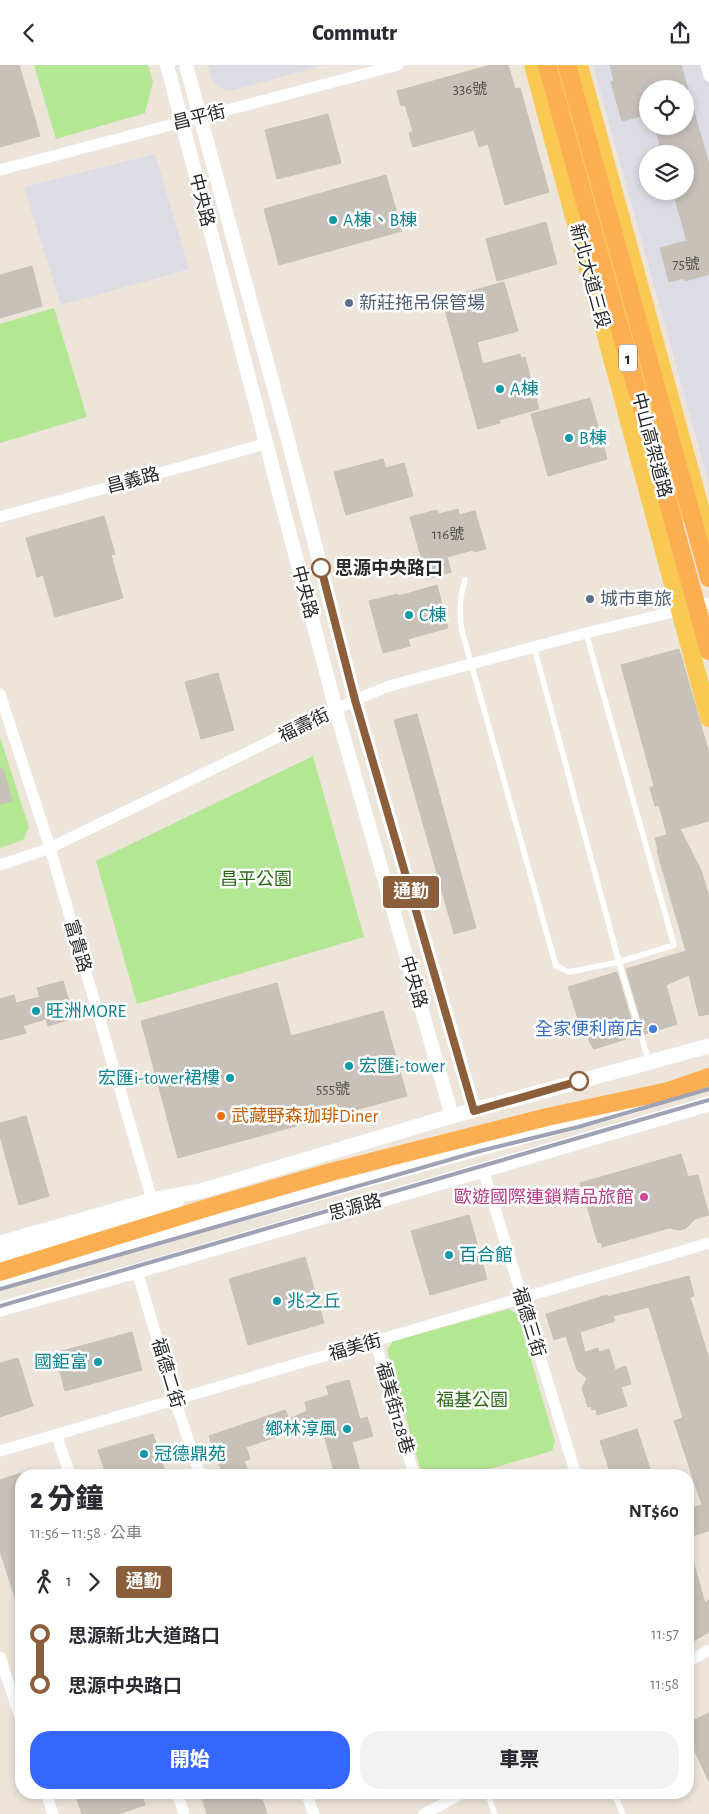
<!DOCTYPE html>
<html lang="zh-TW">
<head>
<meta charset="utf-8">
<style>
  body { margin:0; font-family:"Alegreya Sans","Noto Sans TC",sans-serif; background:#f2f2f3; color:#2b2b33; height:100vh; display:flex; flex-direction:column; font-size:19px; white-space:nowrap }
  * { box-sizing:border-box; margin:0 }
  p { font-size:16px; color:#7c7c81 }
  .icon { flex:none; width:28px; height:28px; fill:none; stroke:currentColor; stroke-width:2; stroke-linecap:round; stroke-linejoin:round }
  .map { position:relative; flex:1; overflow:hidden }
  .drawer { position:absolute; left:15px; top:1404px; width:679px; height:330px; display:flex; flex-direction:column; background:#fff; border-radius:20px; box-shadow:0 2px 8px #0003 }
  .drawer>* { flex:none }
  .badge { padding:0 10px; border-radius:4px; font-size:18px; line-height:32px }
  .fabs { position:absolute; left:639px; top:15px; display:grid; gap:10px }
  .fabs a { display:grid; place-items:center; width:55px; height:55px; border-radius:50%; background:#fff; box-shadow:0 2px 8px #0003; font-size:25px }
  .map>.badge { position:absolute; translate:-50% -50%; box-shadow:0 0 0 2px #fff }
  .legs { display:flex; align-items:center; gap:8px; height:55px; padding:0 15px; font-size:16px }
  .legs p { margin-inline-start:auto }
  .headline { display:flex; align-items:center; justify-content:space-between; height:85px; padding:0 15px }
  h1 { font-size:28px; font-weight:800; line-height:38px }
  .primary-button { display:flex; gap:10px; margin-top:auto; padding:10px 15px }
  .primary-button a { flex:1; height:58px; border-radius:20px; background:#3566ff; color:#fff; font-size:20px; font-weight:800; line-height:58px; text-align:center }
  .primary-button a+a { background:#f2f2f3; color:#2b2b33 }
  ul { padding:0 15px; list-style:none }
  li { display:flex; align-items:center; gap:18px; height:50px; font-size:19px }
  li i { display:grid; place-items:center; width:8px; height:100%; margin:0 6px; background:currentColor }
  li i::after { content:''; width:12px; height:12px; margin:-6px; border:4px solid; border-radius:50%; background:#fff }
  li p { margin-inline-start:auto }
  li:first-child i { background:linear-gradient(#0000 50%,currentColor 0) }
  li:last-child i { background:linear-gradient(currentColor 50%,#0000 0) }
  header { display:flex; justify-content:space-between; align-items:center; height:65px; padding:0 15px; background:#fff; font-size:22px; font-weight:800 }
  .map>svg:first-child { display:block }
  .industrial { fill:#dddbe4; fill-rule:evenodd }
  .green { fill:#b4e793 }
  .building { fill:#c8c1ba; stroke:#c8c0b4 }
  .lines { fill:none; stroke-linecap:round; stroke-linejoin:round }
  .service { stroke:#fff; stroke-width:5.5 }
  .minor { stroke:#fff; stroke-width:11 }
  .tertiary { stroke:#fff; stroke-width:14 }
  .secondary { stroke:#fff; stroke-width:15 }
  .primary { stroke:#f9c953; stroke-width:18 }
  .trunk { stroke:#fcae53; stroke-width:18 }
  .rail { stroke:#9da2b5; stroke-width:4 }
  .line-1-casing { stroke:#fff; stroke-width:11 }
  .line-1 { stroke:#8b5e3c; stroke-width:8 }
  .culture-dot { fill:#0f9aa8; stroke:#fff; stroke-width:2 }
  .service-dot { fill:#5c6f8a; stroke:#fff; stroke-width:2 }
  .stop-1-dot { fill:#fff; stroke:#8b5e3c; stroke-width:2.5 }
  .shop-dot { fill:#3f7fe0; stroke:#fff; stroke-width:2 }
  .food-dot { fill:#e8710a; stroke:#fff; stroke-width:2 }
  .hotel-dot { fill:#d1479c; stroke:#fff; stroke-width:2 }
  .labels { text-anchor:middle; stroke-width:5; stroke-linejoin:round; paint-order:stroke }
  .number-label { font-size:15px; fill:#514f4d }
  .shield { fill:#fff; stroke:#696969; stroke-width:1 }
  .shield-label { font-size:16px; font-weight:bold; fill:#292929 }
  .street-label { font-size:18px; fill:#292929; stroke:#fff }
  .culture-label { font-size:18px; fill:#0d838f; stroke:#fff; text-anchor:start }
  .service-label { font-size:18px; fill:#4e5e75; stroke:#fff; text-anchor:start }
  .stop-label { font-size:18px; font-weight:bold; fill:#292929; stroke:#fff; text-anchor:start }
  .park-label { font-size:18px; fill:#2c6b15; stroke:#fff }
  .shop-label { font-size:18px; fill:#366cbe; stroke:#fff; text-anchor:end }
  .food-label { font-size:18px; fill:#c56008; stroke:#fff; text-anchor:start }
  .hotel-label { font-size:18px; fill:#b23c85; stroke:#fff; text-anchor:end }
</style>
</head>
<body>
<header><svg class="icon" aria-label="back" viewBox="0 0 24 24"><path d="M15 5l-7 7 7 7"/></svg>Commutr<svg class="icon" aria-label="share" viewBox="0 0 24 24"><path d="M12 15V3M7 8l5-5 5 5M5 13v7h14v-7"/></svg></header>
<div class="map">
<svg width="709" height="1749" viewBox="0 0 709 1749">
  <rect width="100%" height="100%" fill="#ede4da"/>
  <path class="industrial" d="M208,0H324L231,26L220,23L213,17Z
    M593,0H709V419L667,267ZM648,24H685V61H648ZM648,89H685V126H648Z
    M155,89L189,204L61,240L24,122Z"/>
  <path class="green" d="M34,0H148L153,17L145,48L56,74Z
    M54,243L87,352L0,378V259Z
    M0,672L29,762L23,775L0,783Z
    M313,691L364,872L137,939L96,796Z
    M509,1244L518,1250L555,1377L552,1386L468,1410H422L387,1285L393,1276Z"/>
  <path class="building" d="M0,0H19L40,71L0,82Z
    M491,0H508L515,24L520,23L549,127L505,140L488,79L479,82L474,65L413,82L409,68L413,66L405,40L401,41L397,26Z
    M610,0H681L688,24H648V49L622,56L611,17L614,16Z
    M685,26H688L709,99V209L685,216L684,213L669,217L660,183L687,176L673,126H685V89H662L655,61H685Z
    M328,49L341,98L277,114L265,65Z
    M386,110L402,166L279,200L264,144Z
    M546,157L557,199L497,216L486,174Z
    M32,201L42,241L0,253V210Z
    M504,217L518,266L477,277L483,299L520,289L521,293L525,292L539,344L499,355L500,358L478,364L442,234Z
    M590,333L607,394L548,411L531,349Z
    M383,394L386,403L404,398L413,431L346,450L334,407Z
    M458,444L459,450L475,446L486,484L474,487L473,485L447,492L451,507L427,514L410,452L437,445L439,449Z
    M104,451L115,489L111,490L123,533L55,552L43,510L37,512L26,473Z
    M437,520L448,563L408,574L410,581L383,588L369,536L398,529L399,531Z
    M679,584L709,688V756L680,764L701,805L709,832V949L699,951L689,910L666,920L677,959L645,969L626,904L686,886L657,786L658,785L655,773L667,770L659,740L655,741L650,723L654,721L621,600Z
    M218,608L234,665L201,674L185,617Z
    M417,649L476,863L454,869L394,655Z
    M3,703L12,736L0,739V704Z
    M617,907L636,971L594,984L590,978L585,962L581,963L568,922Z
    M63,916L74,953L48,961L46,954L23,961L26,968L0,975V934L14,930L16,938L40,932L37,923Z
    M277,918L291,971L383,946L407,1031L178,1093L141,956Z
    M26,1051L49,1131L19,1140L0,1071V1058Z
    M681,1089L688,1112L698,1110L709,1150L695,1154L686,1163L680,1165L669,1163L602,1182L601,1177L598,1178L580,1118Z
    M469,1150L487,1214L430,1230L411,1166Z
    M305,1192L324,1258L248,1280L229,1214Z
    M689,1211L694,1231L690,1232L709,1294V1466L688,1472V1444L702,1440L674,1356L683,1353L649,1242L613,1251L615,1256L580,1267L585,1287L598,1283L599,1287L609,1284L615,1305L626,1301L631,1319L621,1322L627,1341L597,1350L596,1344L592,1345L591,1341L588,1342L582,1323L587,1313L577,1305L566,1271L554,1275L546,1249L607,1230V1232Z
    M132,1267L142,1305L65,1326L55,1288Z
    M18,1293L33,1341L0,1352V1298Z
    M349,1315L360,1354L367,1352L373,1371L352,1377L361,1410H335L320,1355L292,1363L293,1366L246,1382L250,1394L244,1396L249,1410H223L209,1371L285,1345L289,1354L307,1346L305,1337L329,1330L326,1321Z
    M637,1364L652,1410H611L600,1376Z
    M153,1369L166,1410H106L98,1385Z
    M21,1408V1544L19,1545L0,1486V1415Z
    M688,1489H691L705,1538L709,1535V1567L688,1579Z
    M709,1648V1717L688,1671V1658Z
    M75,1728H141L145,1740L118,1749H82Z
    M200,1728H260L267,1749H207Z"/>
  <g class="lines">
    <path class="service" d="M465,515C459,533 459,548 462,566L556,901L569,907L619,897L674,880L586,568
      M534,582L619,897L649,997
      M487,1728L495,1749
      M614,1728L623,1749"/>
    <path class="minor" d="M706,0L709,11
      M0,105L398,0
      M0,452L265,379
      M0,629L50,783L152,1135
      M0,800L50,783L355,635L389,621L586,568L709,538
      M483,1104L576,1410
      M137,1206L175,1335L200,1410
      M375,1276L414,1410
      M56,1369L70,1410
      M0,1386L709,1178
      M0,1592L21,1655
      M688,1597L709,1585
      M46,1728L53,1749
      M177,1728L184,1749
      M306,1728L314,1749
      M424,1749L463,1728"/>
    <path class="tertiary" d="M167,0L336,645L452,1051
      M186,0L287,371L355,635L474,1045"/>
    <path class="secondary" d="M0,1178L152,1135L201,1126L452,1051L709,981
      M0,1192L150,1148L177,1136
      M0,1216L637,1040
      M0,1244L137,1206L709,1039"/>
    <path class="primary" d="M533,0L709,653
      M557,0L680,448
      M579,0L709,475"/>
    <path class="trunk" d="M547,0L709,586
      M567,0L709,513
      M0,1207L213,1141L331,1107L547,1052L668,1026L709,1012"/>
    <path class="rail" d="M0,1224L480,1086L578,1062L709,1024
      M0,1241L709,1035"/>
  </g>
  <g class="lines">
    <defs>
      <path id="line-1" d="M321,503L355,635L474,1046L579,1016"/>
    </defs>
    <use href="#line-1" class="line-1-casing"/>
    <use href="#line-1" class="line-1"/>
  </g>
  <g class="culture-dot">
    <circle cx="333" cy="155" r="5"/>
    <circle cx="500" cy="324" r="5"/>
    <circle cx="569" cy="373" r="5"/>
    <circle cx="409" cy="550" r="5"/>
    <circle cx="36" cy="946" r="5"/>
    <circle cx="349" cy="1001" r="5"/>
    <circle cx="230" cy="1013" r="5"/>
    <circle cx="449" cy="1190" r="5"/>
    <circle cx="277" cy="1236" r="5"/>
    <circle cx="98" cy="1297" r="5"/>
    <circle cx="347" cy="1364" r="5"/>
    <circle cx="144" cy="1389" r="5"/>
  </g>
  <g class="service-dot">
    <circle cx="349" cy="238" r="5"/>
    <circle cx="590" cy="534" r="5"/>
  </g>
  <g class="stop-1-dot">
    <circle cx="321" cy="503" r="9"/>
    <circle cx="579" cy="1016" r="9"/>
  </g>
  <circle class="shop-dot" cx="653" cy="964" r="5"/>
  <circle class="food-dot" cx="221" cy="1051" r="5"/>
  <circle class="hotel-dot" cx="644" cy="1132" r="5"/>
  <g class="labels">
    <g class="number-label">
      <text x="470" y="29">336號</text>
      <text x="686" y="204">75號</text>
      <text x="448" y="474">116號</text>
      <text x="333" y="1029">555號</text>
    </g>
    <rect class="shield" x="619" y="279.5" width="18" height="27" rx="4"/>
    <g class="shield-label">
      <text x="628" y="299">1</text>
    </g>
    <g class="street-label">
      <text transform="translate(199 52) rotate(-14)" y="6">昌平街</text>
      <text transform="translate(202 135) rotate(76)" y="6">中央路</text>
      <text transform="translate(590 211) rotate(75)" y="6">新北大道三段</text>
      <text transform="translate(652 380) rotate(75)" y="6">中山高架道路</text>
      <text transform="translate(133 415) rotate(-15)" y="6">昌義路</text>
      <text transform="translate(305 527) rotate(75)" y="6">中央路</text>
      <text transform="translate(304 660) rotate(-26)" y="6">福壽街</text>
      <text transform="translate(78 881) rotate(74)" y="6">富貴路</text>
      <text transform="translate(414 917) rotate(74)" y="6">中央路</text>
      <text transform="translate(355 1142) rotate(-16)" y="6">思源路</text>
      <text transform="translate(529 1257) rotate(73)" y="6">福德三街</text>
      <text transform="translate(355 1282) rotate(-16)" y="6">福美街</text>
      <text transform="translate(168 1308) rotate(73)" y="6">福德二街</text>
      <text transform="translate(395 1343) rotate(74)" y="6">福美街128巷</text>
    </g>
    <g class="culture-label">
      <text x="343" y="161">A棟、B棟</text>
      <text x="510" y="330">A棟</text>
      <text x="579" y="379">B棟</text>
      <text x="419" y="556">C棟</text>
      <text x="46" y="952">旺洲MORE</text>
      <text x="359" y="1007">宏匯i-tower</text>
      <text x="220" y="1019" text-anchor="end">宏匯i-tower裙樓</text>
      <text x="459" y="1196">百合館</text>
      <text x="287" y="1242">兆之丘</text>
      <text x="88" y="1303" text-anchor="end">國鉅富</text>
      <text x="337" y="1370" text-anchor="end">鄉林淳風</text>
      <text x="154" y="1395">冠德鼎苑</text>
    </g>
    <g class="service-label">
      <text x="359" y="244">新莊拖吊保管場</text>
      <text x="600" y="540">城市車旅</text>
    </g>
    <g class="stop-label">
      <text x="335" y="509">思源中央路口</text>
    </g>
    <g class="park-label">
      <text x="256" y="820">昌平公園</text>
      <text x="472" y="1341">福基公園</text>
    </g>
    <g class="shop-label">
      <text x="643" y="970">全家便利商店</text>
    </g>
    <g class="food-label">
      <text x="231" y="1057">武藏野森珈琲Diner</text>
    </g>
    <g class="hotel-label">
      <text x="634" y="1138">歐遊國際連鎖精品旅館</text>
    </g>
  </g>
</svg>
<div class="fabs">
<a><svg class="icon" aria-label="locate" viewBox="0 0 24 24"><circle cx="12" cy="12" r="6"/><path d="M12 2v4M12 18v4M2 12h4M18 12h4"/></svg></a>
<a><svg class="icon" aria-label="layers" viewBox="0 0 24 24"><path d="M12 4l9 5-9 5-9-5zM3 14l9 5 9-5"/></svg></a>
</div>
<b class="badge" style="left:411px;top:827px;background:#8b5e3c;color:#fff">通勤</b>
<section class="drawer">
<div class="headline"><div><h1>2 分鐘</h1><p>11:56 – 11:58 · 公車</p></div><b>NT$60</b></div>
<div class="legs"><svg class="icon" aria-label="walk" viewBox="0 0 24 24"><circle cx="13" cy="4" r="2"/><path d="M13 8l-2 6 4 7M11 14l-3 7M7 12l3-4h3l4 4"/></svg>1<svg class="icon" aria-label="forward" viewBox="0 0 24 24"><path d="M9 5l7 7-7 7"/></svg><b class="badge" style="background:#8b5e3c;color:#fff">通勤</b></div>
<ul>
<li><i style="color:#8b5e3c"></i><b>思源新北大道路口</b><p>11:57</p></li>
<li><i style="color:#8b5e3c"></i><b>思源中央路口</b><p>11:58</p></li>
</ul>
<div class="primary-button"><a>開始</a><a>車票</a></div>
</section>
</div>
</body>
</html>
